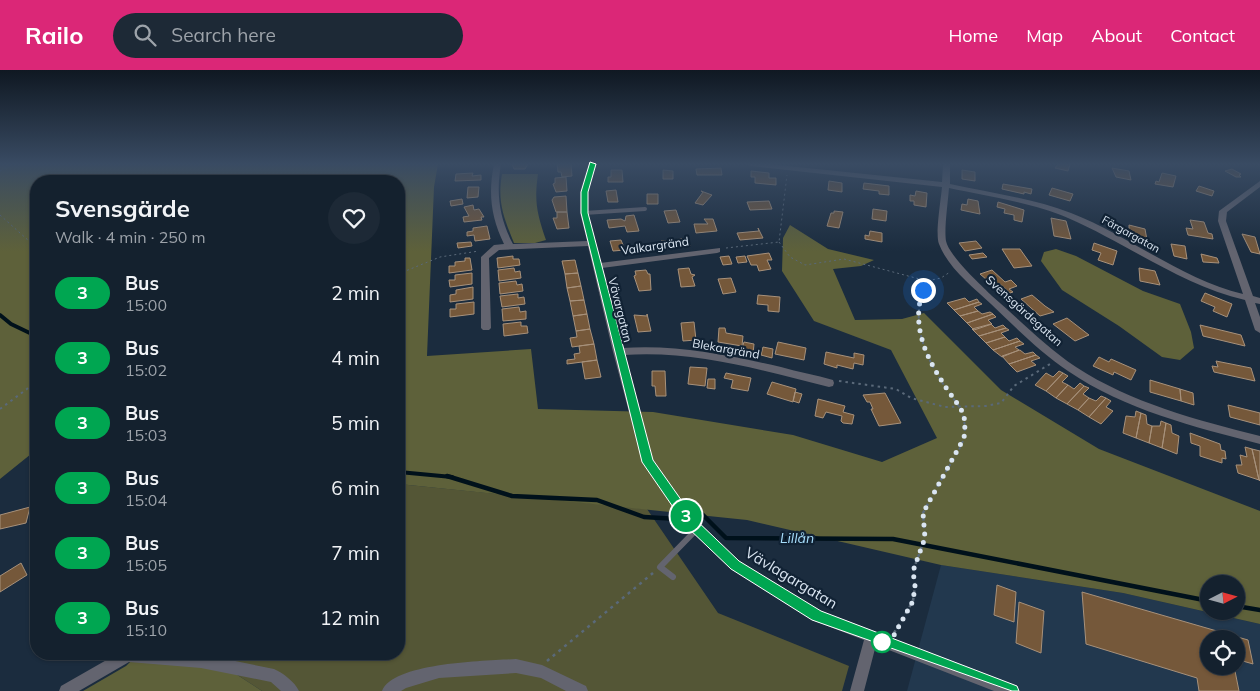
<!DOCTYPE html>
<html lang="en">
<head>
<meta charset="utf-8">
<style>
  body { margin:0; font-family:Mulish,sans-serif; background:#1d2936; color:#f1f3f6; height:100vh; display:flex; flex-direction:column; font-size:19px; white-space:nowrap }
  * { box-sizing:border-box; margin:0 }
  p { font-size:16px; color:#9da3aa }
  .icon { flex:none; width:28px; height:28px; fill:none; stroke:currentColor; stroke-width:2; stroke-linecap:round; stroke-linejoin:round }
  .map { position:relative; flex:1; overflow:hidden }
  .side { position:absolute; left:30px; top:105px; width:375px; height:485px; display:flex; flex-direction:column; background:#14212e; border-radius:20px; box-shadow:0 1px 4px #0004,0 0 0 1px #333e4a }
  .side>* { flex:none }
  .badge { padding:0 10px; border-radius:16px; font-size:18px; line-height:32px }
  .needle { width:32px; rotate:84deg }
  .buttons { position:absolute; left:1200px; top:505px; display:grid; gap:10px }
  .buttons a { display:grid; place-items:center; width:45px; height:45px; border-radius:50%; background:#14212e; box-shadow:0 1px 4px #0004,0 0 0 1px #333e4a; font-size:25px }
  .you { position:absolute; width:25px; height:25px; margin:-12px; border:4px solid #fff; border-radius:50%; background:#1a73e8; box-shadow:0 0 0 8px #1a73e833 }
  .map>.badge { position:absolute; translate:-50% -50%; box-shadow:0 0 0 2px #fff }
  .round { display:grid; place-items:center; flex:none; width:52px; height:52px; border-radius:26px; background:#1d2936 }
  .head { display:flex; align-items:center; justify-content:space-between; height:85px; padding:0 25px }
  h1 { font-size:24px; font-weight:700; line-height:38px }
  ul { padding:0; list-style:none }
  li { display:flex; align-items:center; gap:15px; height:65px; padding:0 25px }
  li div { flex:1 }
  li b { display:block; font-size:19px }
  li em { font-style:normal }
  li .badge { min-width:55px; font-weight:700; text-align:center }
  header { display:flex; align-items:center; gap:30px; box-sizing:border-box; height:70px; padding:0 25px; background:#db2777; color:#fff }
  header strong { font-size:24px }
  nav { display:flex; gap:28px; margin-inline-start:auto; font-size:18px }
  .search { width:350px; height:45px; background:#1d2936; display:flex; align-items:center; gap:12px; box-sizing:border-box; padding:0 18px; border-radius:28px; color:#9da3aa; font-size:19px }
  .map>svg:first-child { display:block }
  .built { fill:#22384e; fill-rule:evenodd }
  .green { fill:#545636 }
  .forest { fill:#5e613a; fill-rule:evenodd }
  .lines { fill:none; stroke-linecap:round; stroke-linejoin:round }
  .stream-far1 { stroke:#00111b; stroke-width:4 }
  .stream { stroke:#00111b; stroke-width:4.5 }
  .building { fill:#75583a; stroke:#a7917b }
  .path-far2 { stroke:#5a6979; stroke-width:1; stroke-dasharray:2 3; stroke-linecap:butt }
  .path-far1 { stroke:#5a6979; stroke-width:2; stroke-dasharray:2.5 4; stroke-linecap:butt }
  .path { stroke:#5a6979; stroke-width:2.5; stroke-dasharray:3 4.5; stroke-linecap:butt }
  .service-far1 { stroke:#63646f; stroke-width:4 }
  .service { stroke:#63646f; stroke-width:6 }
  .minor { fill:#63646f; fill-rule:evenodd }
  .line { fill:#00a651; stroke:#fff }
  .walk { stroke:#dae5f1; stroke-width:5; stroke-dasharray:0 9 }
  .stop-dot { fill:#fff; stroke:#00a651; stroke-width:2.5 }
  .labels { text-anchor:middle; stroke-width:4.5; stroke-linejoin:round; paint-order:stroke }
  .far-street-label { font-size:11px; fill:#dae5f1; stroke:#112234 }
  .street-label { font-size:12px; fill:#dae5f1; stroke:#112234 }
  .water-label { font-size:14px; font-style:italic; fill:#a6ddfb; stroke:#112234 }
  .near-street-label { font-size:15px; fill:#dae5f1; stroke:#112234 }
</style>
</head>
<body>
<header>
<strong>Railo</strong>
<div class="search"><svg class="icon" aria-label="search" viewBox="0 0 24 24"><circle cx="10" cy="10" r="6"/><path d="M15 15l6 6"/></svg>Search here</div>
<nav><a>Home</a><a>Map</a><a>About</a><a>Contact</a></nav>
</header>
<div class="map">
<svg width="1260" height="621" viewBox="0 0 1260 621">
  <rect width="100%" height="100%" fill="#1b2c3e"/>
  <path class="built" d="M941,495L1123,523L1260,554V621H907ZM1209,569H1236V596H1209Z"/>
  <path class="green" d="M399,414L647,439L718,543L849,596L842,621H262L205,584H399Z"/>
  <path class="forest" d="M0,94H438L434,117L427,286L531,279L538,339L653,342L793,365L882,392L937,368L891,280L814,251L782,201L783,168L790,155L828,179L874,190L861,196L833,199L855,250L902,249L924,243L1001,320L1099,379L1260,441V554L1123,523L941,495L747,450L399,414V111H36V380L0,409ZM1209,514H1236V541H1209Z
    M502,104H538C534,131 537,144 546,170L535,173H514C504,148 497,132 502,104Z
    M1056,179L1076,186L1143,221L1180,234L1191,262L1194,278L1180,290L1162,287L1119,256L1062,220L1041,191L1044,182Z
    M138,584H205L262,621H83L126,596Z"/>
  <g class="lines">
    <path class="stream-far1" d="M0,245L11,254L36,266
      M399,402L452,407"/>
    <path class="stream" d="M447,406L512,426L597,430L644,447L678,449L699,441L726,468L893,469L1209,531
      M1236,536L1260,540"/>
  </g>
  <path class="building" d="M512,94H528L525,99H514Z
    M557,94H571L572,106L562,107L561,102H558Z
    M1058,94H1070L1068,101L1055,98Z
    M721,98L722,105H697L696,99Z
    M1112,98L1129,101L1131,110L1116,107Z
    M1232,99L1241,104L1239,105L1241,107H1236L1225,101Z
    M611,100H622L623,112H608V107H611Z
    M663,100L673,101V109H663Z
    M962,100L975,102V111L962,109Z
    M751,101L769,103V108H776V115L755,113V107H751Z
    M473,103L472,106L481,105V110L455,111L456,104Z
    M1162,103L1176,106L1173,117L1155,114L1156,111L1159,112Z
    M566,107L567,121L556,122L553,114L555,113V108Z
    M829,111L842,113V122L828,120Z
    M864,113L889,116V125L879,124V121L863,119Z
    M1003,114L1032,119L1031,124L1024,122V124L1002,119Z
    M1199,116L1214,121L1212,126L1196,121Z
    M468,117H479L478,127L467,128Z
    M1052,118L1073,124L1070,131L1049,125Z
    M616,120L618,132H608L606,121Z
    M701,121L712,125L703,135L695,133L703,122Z
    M916,121L927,123L926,137L914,135V131H910V125L915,126Z
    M647,124H658V134H647Z
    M566,126L567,142H556L552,130L554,127Z
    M462,129L463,134L451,136L450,131Z
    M968,129L978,131L980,144L961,140L962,134L967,135Z
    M769,131L772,139L750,140L747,132Z
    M998,132L1024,140L1022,152L1014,150V145L1004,143L1005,139L997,137Z
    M473,135L474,140L479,139L484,147H481L482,150L464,152L463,147L469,146L464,137Z
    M873,139L887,141L886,151L872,149Z
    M676,140L680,152L668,153L664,141Z
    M834,141L843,142L839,158L827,156L831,143H834Z
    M557,142H567L569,158L557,159L553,148H557Z
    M634,145L639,161L627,162L625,156L609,158L607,150L621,149L625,151L626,146Z
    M1051,148L1066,151L1071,169L1054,166Z
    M704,149H713L717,161L696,163L694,154H708Z
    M1190,150L1204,152L1208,163L1212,164L1213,169L1188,165L1186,158L1193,159Z
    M1129,155L1145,159L1147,170L1124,165L1123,160L1129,161Z
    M487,156L490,169L475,171L474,165L467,166V162L473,161V158Z
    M758,158L763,168L740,170L737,163L759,161Z
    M870,161L882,163V172L865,169V165L869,166Z
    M1242,164L1255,167L1260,184L1251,182Z
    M682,169L684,171H688L690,176L664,179L661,171Z
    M621,170L625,180L613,181L610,171Z
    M976,171L982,178L965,181L959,173Z
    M471,172L472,176L458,178L457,173Z
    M1094,173L1117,181L1113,195L1098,190L1101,183L1092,180Z
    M1171,174L1185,176L1187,189L1174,186Z
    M1002,179H1020L1032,196L1014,198Z
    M769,183L772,190H767L771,199L759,201L757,195H751L747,186Z
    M983,183L987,187L972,189L969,185Z
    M1201,184L1217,188L1219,193L1203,192Z
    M513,186V189H519L520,195L498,198L497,188Z
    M729,186L732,194L723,195L720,187Z
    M745,186L747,192L738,193L736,187Z
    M465,188H470L472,200L449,203V196H455V192L465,191Z
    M575,190L578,203L565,204L562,191Z
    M514,198L515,202L520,201L521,208L499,211L498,200Z
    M689,198L691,204L695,205L692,207L695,216L681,217L678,199Z
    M1139,198L1155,201L1160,215L1140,211Z
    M646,200L648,204H650L651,220L639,221L634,206L636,205L635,201Z
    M992,200L1005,212L1011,210L1017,216L1009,219L1013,222L1010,223L1000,214L994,216L980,204Z
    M472,203V214L450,217L449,210H455V205Z
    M578,203L581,216L567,218L565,204Z
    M731,208L736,222L723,224L718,209Z
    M516,211L517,215L522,214L523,221L500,224L499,213Z
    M581,216L584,230L570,231L567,218Z
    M473,217V229L450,232V225L456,224V220Z
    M1205,223L1232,234L1227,247L1213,241L1215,237L1201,231Z
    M518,224V228L524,227L525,234L502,237L500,226Z
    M758,225L780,227L779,242L768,241V235L757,234Z
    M1032,225L1045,236L1054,242L1040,246L1021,229Z
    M965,228L969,232L977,229L979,232L954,240L947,233Z
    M584,230L587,244L573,246L570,231Z
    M474,232V244L450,247V239H456V234Z
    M979,232L982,234L974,237L978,241L960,246L954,240Z
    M519,237L520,242L526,241V249L503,251L502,239Z
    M978,241L982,244L990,242L993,244L967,253L960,246Z
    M587,244L590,259L576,261L573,246Z
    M647,244L651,261L638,262L634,245L647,246Z
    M993,244L996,247L988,250L992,254L974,260L967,253Z
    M1067,248L1089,265L1075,271L1053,254Z
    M521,252V256H527L528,263L504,266L503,254Z
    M694,252L696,270L683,271L681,253Z
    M991,254L995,258L1003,255L1006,258L979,266L972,259Z
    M1200,255L1241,265L1245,276L1203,266Z
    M719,258H725L726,263L743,266L742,276L718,272Z
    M1006,258L1009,260L1001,263L1005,267L986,273L979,266Z
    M590,259L594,274L572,277L570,268L577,267L576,261Z
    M1005,267L1009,271L1017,268L1020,271L993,280L986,273Z
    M1020,271L1024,274L1015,277L1019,280L1002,287L993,280Z
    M744,272L754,274L753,284L741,282Z
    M778,272L806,278L804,290L775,284Z
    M594,274L597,290L567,294V290L575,289L574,284L580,283L579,276Z
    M763,277L773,279L772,288L761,285Z
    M1020,280L1025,284L1033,282L1036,285L1009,294L1002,286Z
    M826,282L854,288V283L864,285L863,295L854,293L853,299L837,295V298L824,294Z
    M1036,285L1040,288L1031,291L1036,295L1017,302L1009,294Z
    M1099,287L1109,292L1111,289L1136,300L1131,310L1114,302L1113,305L1093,296Z
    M597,290L601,307L585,309L582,292Z
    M1216,291L1251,298L1255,311L1214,302L1212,296L1218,297Z
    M690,297L707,298L705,316L688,314Z
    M652,301H665L666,326H656L655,316H652Z
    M1059,301L1063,303L1046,321L1035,315L1046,303L1053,307Z
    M726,303L751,308L748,321L731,318L733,310L724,308Z
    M1063,303L1068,306L1062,312L1068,315L1056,328L1046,321Z
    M708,309H715V319L707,318Z
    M1150,310L1180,319L1181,331L1150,322Z
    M772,312L796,319L793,332L767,324Z
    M1080,313L1084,316L1067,334L1056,328L1068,315L1074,319Z
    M1084,316L1089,318L1083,324L1089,328L1078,340L1067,334Z
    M1180,319L1193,323L1194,335L1181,331Z
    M795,322L802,324L799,333L793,331Z
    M885,323L901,353L879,356L871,339H873L870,332H867L863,325Z
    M1101,326L1106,328L1089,347L1078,340L1089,328L1096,331Z
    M1106,328L1111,331L1106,337L1113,341L1101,354L1089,347Z
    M818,329L845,336L843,342L854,345L852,354L843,353L841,351L842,346L826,342L823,348L815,346Z
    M1228,335L1260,343V355L1230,347Z
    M1136,341L1141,343L1136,368L1123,363L1126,346L1135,347Z
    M1141,343L1146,345L1147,354L1152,356L1149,373L1136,368Z
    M1161,351L1166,353L1162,378L1149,373L1152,356H1160Z
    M1166,353L1171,355L1172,363L1179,366L1177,384L1162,378Z
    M1190,363L1220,374L1221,380L1225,381L1226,389L1222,388V393L1200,386V376L1191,373Z
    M1245,377L1252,379L1259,410L1238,403L1236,395H1242L1240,385L1247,387Z
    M1252,379L1260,381V411L1259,410Z
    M30,437L26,453L0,459V445Z
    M21,493L27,505L0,522V506Z
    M997,515L1016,522L1014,552L994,545Z
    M1082,522L1248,570L1253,594L1236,589V569H1209V596H1234L1239,621H1199L1197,608L1086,574Z
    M1019,532L1044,541L1041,583L1016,573Z"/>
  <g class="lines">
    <path class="path-far2" d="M0,101L12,94
      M218,111L234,108L242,111
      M0,145L29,171L36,183
      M29,171L36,167
      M779,172L790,187L805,195L844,189L927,211
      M726,178L779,172L787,105
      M399,206L403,202L440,187L479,181
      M920,234L927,211L941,208L950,202"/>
    <path class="path-far1" d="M920,233C915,260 926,286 940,309C951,327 969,343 964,367C961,380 949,395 943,407
      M839,311L896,319L911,328L945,337L986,336L1001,333L1014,316L1050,294
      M0,339L27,319L36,307"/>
    <path class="path" d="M894,563L913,531L915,516L913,501L925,468L923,443L943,406
      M547,591L653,503"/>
    <path class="service-far1" d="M584,143L645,139"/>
    <path class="service" d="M673,507L660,497L697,459"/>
    <path class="minor" d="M494,94H501C496,123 499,148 513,174L587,171L580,143V122L588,94H595L588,122V143L600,193L720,178V182L717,183L602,198L622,278C676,274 728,285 781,297C798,302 816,305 833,310L834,313L833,316L829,317C761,300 694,280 624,285L653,389L694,448L739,491L821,541L1012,614L1017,616L1019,621H994L876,575L864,621H850L864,570L812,550L731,499L686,456L642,391L613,282L588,176L499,180L489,188L491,258L489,260H483L481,258V187L494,175L504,174C491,148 488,123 494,94Z
      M747,94H769L942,112L943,94H950V114C990,123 1033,128 1071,143C1130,166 1181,209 1243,224L1218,151L1219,141L1260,111V117L1227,142L1226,151L1253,226L1260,228V234L1255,233L1260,247V263L1255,260L1245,230C1181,215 1128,174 1068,148C1034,133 986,126 949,118C948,132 944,159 946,171C949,186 981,215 992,226C1020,250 1045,276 1076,297C1131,333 1197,350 1260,366V374C1195,357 1125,340 1068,301C1040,282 1016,258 991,234C973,217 948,198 939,174C935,165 941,129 942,117L751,96Z
      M117,584H201L274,599C283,603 295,612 299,621H281L271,612L201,598L129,592L79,621H59L61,616Z
      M516,589L542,595L586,616L588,621H566L541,608L516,603L439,608L406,618L401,621H382C394,592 488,591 516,589Z"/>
  </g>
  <linearGradient id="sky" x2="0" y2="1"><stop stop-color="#0f1822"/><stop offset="0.52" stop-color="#394b63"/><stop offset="1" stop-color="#394b63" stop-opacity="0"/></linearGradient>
  <rect width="1260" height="181" fill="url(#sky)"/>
  <path class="line" d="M590,92L596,94L588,122V143L653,390L694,448L739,491L821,541L1017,616L1019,621H1012L812,550L731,499L686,456L642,392L581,143V122Z"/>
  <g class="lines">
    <path class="walk" d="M882,572L889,574L913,531L915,516L913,501L925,468L923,443L964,368C967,342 962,341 949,322C928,291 910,258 923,220"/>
  </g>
  <circle class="stop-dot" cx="882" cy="572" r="10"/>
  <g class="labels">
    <g class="far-street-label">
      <text transform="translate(1131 164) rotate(29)" y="4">Färgargatan</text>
    </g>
    <g class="street-label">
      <text transform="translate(655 176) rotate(-8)" y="4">Valkargränd</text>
      <text transform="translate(620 240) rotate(76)" y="4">Vävargatan</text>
      <text transform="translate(1024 241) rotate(42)" y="4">Svensgärdegatan</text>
      <text transform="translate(726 279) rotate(10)" y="4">Blekargränd</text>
    </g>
    <g class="water-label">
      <text x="797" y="473">Lillån</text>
    </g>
    <g class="near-street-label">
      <text transform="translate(791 508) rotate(31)" y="5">Vävlagargatan</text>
    </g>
  </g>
</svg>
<div class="buttons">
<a><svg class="needle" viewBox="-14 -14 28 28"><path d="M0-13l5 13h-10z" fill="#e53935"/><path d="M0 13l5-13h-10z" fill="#9da3aa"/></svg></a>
<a><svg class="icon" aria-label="locate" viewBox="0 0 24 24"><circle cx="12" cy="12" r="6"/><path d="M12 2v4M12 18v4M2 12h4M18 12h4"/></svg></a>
</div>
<div class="you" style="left:923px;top:220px"></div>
<b class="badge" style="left:686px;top:446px;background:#00a651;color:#fff">3</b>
<section class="side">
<div class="head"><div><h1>Svensgärde</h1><p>Walk · 4 min · 250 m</p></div><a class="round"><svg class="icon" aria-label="heart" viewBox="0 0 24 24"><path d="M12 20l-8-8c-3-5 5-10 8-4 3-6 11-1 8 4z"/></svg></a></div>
<ul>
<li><span class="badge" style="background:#00a651;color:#fff">3</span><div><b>Bus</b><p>15:00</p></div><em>2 min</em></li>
<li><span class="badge" style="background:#00a651;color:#fff">3</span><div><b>Bus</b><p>15:02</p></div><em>4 min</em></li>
<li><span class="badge" style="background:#00a651;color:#fff">3</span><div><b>Bus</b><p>15:03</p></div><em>5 min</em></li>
<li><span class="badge" style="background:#00a651;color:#fff">3</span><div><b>Bus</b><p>15:04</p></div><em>6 min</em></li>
<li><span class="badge" style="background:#00a651;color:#fff">3</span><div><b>Bus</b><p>15:05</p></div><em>7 min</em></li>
<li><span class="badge" style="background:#00a651;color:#fff">3</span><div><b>Bus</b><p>15:10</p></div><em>12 min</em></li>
</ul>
</section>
</div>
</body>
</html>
